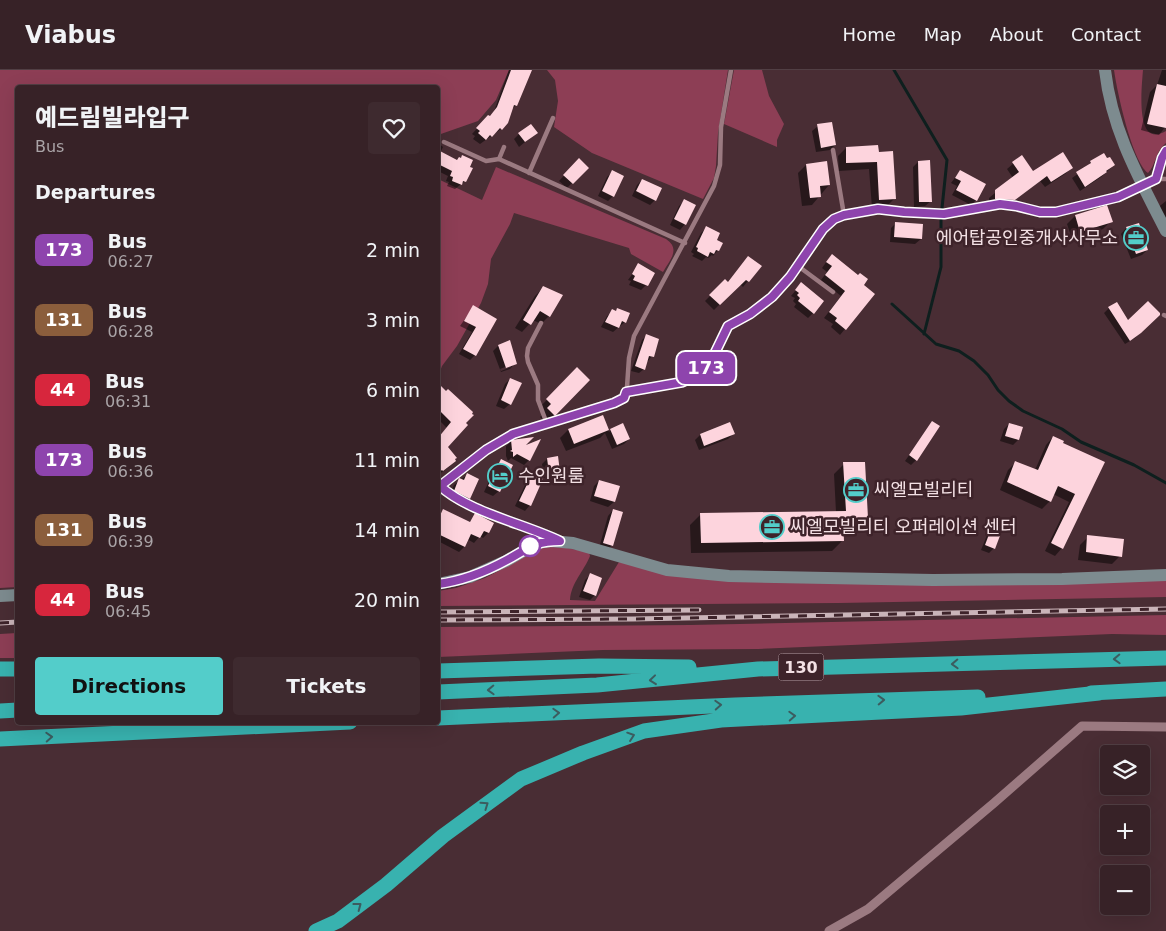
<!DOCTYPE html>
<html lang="en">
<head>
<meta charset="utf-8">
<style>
  body { margin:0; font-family:"DejaVu Sans","Noto Sans KR",sans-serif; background:#3e2a2f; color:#f1f3f6; height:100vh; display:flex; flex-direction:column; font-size:19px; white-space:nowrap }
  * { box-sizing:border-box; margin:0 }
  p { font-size:16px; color:#aaa4a7 }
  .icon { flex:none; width:28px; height:28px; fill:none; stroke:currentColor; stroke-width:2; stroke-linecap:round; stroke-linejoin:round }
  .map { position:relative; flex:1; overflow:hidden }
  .panel { position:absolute; left:15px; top:15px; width:425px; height:640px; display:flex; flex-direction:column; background:#372227; border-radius:5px; box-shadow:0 5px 20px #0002,0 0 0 1px #513f44 }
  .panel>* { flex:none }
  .badge { padding:0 10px; border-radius:8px; font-size:18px; line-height:32px }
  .tools { position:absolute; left:1100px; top:675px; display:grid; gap:10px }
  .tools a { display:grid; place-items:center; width:50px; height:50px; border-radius:5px; background:#372227; box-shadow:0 5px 20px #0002,0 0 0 1px #513f44; font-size:25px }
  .map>.badge { position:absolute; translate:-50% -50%; box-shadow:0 0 0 2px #fff }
  h2 { padding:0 20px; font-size:19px; line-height:45px }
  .round { display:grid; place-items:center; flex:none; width:52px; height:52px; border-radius:5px; background:#3e2a2f }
  .summary { display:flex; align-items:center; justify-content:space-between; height:85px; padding:0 20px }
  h1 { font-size:24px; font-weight:800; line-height:38px }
  .button { display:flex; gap:10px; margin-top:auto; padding:10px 20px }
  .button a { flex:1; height:58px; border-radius:5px; background:#53cdca; color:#111; font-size:20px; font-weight:800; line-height:58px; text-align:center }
  .button a+a { background:#3e2a2f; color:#f1f3f6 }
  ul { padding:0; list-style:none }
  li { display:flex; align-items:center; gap:15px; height:70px; padding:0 20px }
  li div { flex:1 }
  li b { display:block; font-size:19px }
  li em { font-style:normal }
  li .badge { min-width:55px; font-weight:700; text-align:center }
  header { display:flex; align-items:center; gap:30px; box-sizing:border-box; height:70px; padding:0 25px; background:#372227; border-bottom:1px solid #513f44 }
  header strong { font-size:24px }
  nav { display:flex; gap:28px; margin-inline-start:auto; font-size:18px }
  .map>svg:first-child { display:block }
  .green { fill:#8d3e55 }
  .shadow { fill:#0007; fill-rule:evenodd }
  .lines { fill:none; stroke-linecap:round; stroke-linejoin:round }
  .stream { stroke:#0e1f1e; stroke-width:3 }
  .building { fill:#fdd4dd }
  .lane { stroke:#9b7a81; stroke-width:4.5 }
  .street { stroke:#9b7a81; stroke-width:9 }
  .secondary { stroke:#7d8b8f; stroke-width:12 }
  .highway { stroke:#38b2af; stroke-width:15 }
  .rail-casing { stroke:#cab4b9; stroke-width:5 }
  .rail { stroke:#3e232a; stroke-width:3; stroke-dasharray:9; stroke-linecap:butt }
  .oneway { stroke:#3c5c5f }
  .line-casing { stroke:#fff; stroke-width:11 }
  .line { stroke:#8e44ad; stroke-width:8 }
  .stop-dot { fill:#fff; stroke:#8e44ad; stroke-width:2.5 }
  .labels { text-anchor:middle; stroke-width:5; stroke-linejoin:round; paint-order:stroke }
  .shield { fill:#3e232a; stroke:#bda7ac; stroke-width:1 }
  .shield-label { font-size:16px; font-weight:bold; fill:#f3e0e4 }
  .poi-label { font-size:18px; fill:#f3e0e4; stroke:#3e232a; text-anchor:start }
</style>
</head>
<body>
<header>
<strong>Viabus</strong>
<nav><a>Home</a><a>Map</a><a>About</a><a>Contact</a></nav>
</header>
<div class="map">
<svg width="1166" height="861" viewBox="0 0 1166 861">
  <rect width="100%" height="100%" fill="#492d34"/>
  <path class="green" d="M0,0H509L496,30L478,51L438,65V18H18V517L0,518Z
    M547,0H728L718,63L716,96L714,108L703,129L592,83L554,57L558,31L555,10Z
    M734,0H762L769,26L784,54L777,70V77L724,54Z
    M1114,0H1143C1142,15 1134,80 1166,61V73C1155,82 1156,95 1148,103C1132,91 1117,21 1114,0Z
    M496,97L666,169C681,179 670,190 663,202L631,184L629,178L514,143L510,154L491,189L488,214L481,233L457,276L442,296L438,307V109L482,130Z
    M550,475L589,482L590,486C584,501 571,513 570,530L595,531L619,492L677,506L1166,509V527L839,533L438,536V521L456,518L485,508L515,492L529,482Z
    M1166,545V565L1112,564L758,579L603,580L438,587V557L690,555Z
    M17,563V588H0V564Z"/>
  <path class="shadow" d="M509,0H528L516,35L511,40L508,51L501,59L480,74L473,69L475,66L472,64L483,52L493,44Z
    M1162,0H1166V56L1159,65L1141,60L1150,22L1157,15Z
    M818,56L835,75L830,80L816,82L812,61Z
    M536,63L519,77L514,69L519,64Z
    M438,73L443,77L440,83L456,91L459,88L468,97L465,111L455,119L447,116L449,112L446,111L448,106L438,101Z
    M877,77L894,129L886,137L872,138L869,99L839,101L838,86L846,78Z
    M1021,87L1033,102L1071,98L1065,104L1045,117L1040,111L1007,136L989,135V128L1013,108L1007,99Z
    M579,90L587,98L567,118L559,111Z
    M918,92L931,131L925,136L914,137L913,97Z
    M1091,92L1112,97L1101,107L1080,121L1072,108L1086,98Z
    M806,95L829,115L812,135L802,136L798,103Z
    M960,101L976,130L971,135L952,125L957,116L951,113Z
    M612,102L613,126L608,131L598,126L607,107Z
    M642,110L655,130L650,135L632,126L637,115Z
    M685,130V154L680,160L670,155L679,136Z
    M1166,131V150L1156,139Z
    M1075,146L1111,151L1103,159L1072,169L1067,154Z
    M896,153L921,169L915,174L890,172L891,158Z
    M1138,154L1147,180L1142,185L1131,189L1121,164L1126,158Z
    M706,158L715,171L718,180L713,186L712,185L708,188L706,187L702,191L692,186L694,184L691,182L701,163Z
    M827,191L873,224L840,265L831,257L833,254L824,248L841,226L821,210L827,202L822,198Z
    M639,195L646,215L641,220L629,215L631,211L628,210Z
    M760,196L743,217L740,214L714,240L705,231L725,211L727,213Z
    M801,214L813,243L808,248L794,237L796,234L793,231L795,228L791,226Z
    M543,218L549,246L541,254L533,250L522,262L515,258L535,226Z
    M474,236L496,249L475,285L470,290L459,284L472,262L460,256Z
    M1109,238L1128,252L1159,243L1135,268L1125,274L1104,243Z
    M617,239L625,252L613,262L601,257L607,246L613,241L615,242Z
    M646,266L652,286L648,291L646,290L644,299L639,303L631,301L642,270Z
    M509,272L515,293L510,299L501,302L493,281L498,276ZM511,295V297L501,301L500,299Z
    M577,299L588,310L546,353L540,347L544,343L539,338Z
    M510,309V334L504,339L496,336L505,314Z
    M442,319L471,342L447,377L450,396L438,405V369L447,358L438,349V323Z
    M603,347L609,362L611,360L629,369L624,374L612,379L605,363L600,368L566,381L560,368L568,360Z
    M730,353L734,363L728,369L699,380L695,370L700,365Z
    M932,353L916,390L911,395L905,391Z
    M1009,354L1022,358L1018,370L1013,375L1000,371L1004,359Z
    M1053,367L1061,373L1104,393L1062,478L1055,486L1045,481L1069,432L1053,424L1050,431L1042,439L1000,420L1008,400L1015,393L1035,400L1046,375Z
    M512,371L521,378L529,390L524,395L511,388L508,391L506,386V376Z
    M547,389L559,401L553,406L544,408L542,394Z
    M502,391L499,421L493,426L484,422L496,396Z
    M844,394L867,448L857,458L842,459V471L832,481L691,483L690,455L701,444L836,442L834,404Z
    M467,405L478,409L469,429L464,434L449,426L454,415Z
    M532,405L530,435L525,441L515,436L527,411Z
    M599,411L614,432L608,437L590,431L594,416Z
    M613,440L612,475L607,481L599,478L608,446Z
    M443,441L469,453L475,445L488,463L483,468L480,466L474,473L467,469L464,477L459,482L438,471V447Z
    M991,460L994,478L989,483L981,480L987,465Z
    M1088,467L1120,486L1112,494L1078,490L1080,475Z
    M590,505L595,525L590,530L579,527L585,510Z"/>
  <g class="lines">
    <path class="stream" d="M894,0L947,90L942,138
      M892,234L936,274L959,281L974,291L988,305L998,320L1009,331L1023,341L1062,359L1081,372L1134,395L1166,413
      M924,264L941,197V150"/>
  </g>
  <path class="building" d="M511,0H532L517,36L514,35L508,53L502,60L500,58L492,67L490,65L486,70L478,63L480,61L476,58L488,45L490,46L497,37Z
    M1157,14L1166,16V58L1147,54Z
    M832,52L836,75L821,78L817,54Z
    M531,54L538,63L525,72L518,63Z
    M878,75L879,82L893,81L896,129L879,130L877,92L846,93V77Z
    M438,80L457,90L459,87L461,88L462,85L473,90L470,97L473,98L466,112L463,111L462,115L452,111L453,107L450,106L452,101L438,94Z
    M1063,82L1073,98L1051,112L1047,106L1015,130L995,129V120L1019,102L1012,92L1022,85L1033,101Z
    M1104,83L1107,88L1110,87L1115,95L1106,101L1107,102L1085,117L1076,102L1091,93L1090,91Z
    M579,88L589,98L573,114L563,105Z
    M930,90L932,132H919L918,91Z
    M827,91L830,115L820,116L821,127L810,128L806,94Z
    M612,100L624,106L614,127L602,121Z
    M960,100L986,114L977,131L956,120L961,111L955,108Z
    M642,109L662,118L656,131L636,121Z
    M684,129L696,135L686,155L674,149Z
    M1107,135L1113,152L1080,162L1075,145Z
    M895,152L923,154L922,169L894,167Z
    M1139,153L1148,180L1136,184L1126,157Z
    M706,156L720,163L717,170L723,173L719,181L716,180L714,184L710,182L708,187L697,181L698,178L696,177Z
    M832,184L858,205L860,203L868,209L864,215L875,224L846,260L835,251L837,248L829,242L845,221L825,205L832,196L826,192Z
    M748,186L762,196L749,212L746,210L720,235L709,225L725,209L728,212Z
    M638,193L655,203L648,216L633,210L635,206L632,204Z
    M801,212L824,231L814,244L798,231L800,228L797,225L799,223L795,220Z
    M543,216L563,225L550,247L540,241L531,255L523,250Z
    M1148,231L1160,243V245L1141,263L1130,271L1108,237L1117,232L1128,250Z
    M473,235L497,249L476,286L463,279L476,257L464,251Z
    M617,238L630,243L626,253L622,251L619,258L605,252L612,239L616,241Z
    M646,264L659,269L654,287L649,286L645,300L635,296Z
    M510,270L517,294L506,298L498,275Z
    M577,297L590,310L555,346L547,338L551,334L546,329Z
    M510,308L522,313L511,335L501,330Z
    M438,313L446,321L448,319L473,342L472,344L474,345L466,353L468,355L448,377L457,388L455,389L456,391L443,401L442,400L438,403V368L451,352L438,339Z
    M603,345L609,360L574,374L568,359Z
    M932,351L940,356L917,391L909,385Z
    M730,352L735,364L704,376L700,364Z
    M623,353L630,369L617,375L610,359Z
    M1009,353L1023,357L1019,370L1005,366Z
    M1053,366L1064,371L1063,373L1105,392L1063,479L1051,473L1075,424L1058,416L1051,432L1007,412L1015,391L1038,400Z
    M534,367L526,375L541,369L530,391L517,384L513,387V382L510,381L512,380L511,370Z
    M558,386L560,402L549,403L547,388Z
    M501,389L513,395L500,422L488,416Z
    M843,392H865L868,448L843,449L844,471L701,473L700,443L846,441Z
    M467,403L479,409L470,429L454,421L459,408L464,410Z
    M532,404L543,409L531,436L519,431Z
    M599,410L620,416L615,432L594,426Z
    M443,439L470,452L475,443L494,453L489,463L484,461L480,468L471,464L465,477L438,464V450Z
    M613,439L623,442L613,476L603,473Z
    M991,459L1001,463L995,479L985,475Z
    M1087,465L1124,469L1122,487L1086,482Z
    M590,503L602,508L596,526L583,521Z"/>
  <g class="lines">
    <path class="lane" d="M444,72L486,91L499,89L685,173
      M833,80L844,145
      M499,89L504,77
      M529,103L553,48
      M1156,109L1162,88L1166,81
      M798,196L833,222
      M1164,245L1166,246
      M541,253L528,278L527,286L528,292L538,315V330L547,354
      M627,322L683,312L701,303L712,289L728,256L750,244L772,227L790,207L823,159L834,149L844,145L878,139L904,143L944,144L1000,134L1016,136L1040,142H1057L1117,127L1156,109H1166
      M440,415C469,443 517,450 552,467
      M438,418L486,380L513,364L614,333L624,328L627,317L629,288L634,266L714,116L720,95L721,57L731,0"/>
    <path class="street" d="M829,861L868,839L994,733L1082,656L1166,657"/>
    <path class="secondary" d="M1105,0C1112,61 1139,108 1166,161
      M438,514L470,507L506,491L537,473L551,471L573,473L667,500L729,506L933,510L1062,509L1166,505
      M0,526L18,525"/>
    <path class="highway" d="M0,599H18
      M438,601L599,596L689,597
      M438,622L597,615L758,599L1166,588
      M1091,623L1166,619
      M0,641L18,640
      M438,648L735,635L978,627
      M0,669L350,652
      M316,861L338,851L386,815L443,766L521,709L583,683L644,661L721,650L961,638L1099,623"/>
    <defs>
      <path id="rail" d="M438,542L699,540
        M438,550L633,549L1166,539
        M0,553L18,552"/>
    </defs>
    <use href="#rail" class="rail-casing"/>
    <use href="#rail" class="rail"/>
  </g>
  <defs><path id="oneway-chevron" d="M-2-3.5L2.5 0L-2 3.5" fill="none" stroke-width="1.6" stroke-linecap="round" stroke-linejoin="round" transform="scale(1.25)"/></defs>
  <g class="oneway">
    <use href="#oneway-chevron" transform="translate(1117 589) rotate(178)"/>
    <use href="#oneway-chevron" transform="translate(955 594) rotate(178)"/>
    <use href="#oneway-chevron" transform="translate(653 610) rotate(174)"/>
    <use href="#oneway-chevron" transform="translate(491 620) rotate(178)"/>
    <use href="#oneway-chevron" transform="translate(881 630) rotate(-2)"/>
    <use href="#oneway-chevron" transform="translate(718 635) rotate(-3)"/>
    <use href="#oneway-chevron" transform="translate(556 643) rotate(-3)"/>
    <use href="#oneway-chevron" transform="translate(792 646) rotate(-3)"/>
    <use href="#oneway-chevron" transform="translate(631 666) rotate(-19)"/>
    <use href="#oneway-chevron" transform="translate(49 667) rotate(-3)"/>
    <use href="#oneway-chevron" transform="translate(485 735) rotate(-35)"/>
    <use href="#oneway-chevron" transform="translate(358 836) rotate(-37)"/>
  </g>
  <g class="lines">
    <defs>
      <path id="line" d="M438,514C462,511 485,502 507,490C529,478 534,471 560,471C525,454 468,442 440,416L486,380L513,364L614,333L624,328L626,322L683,312L700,303L712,289L728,256L750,244L772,227L790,207L823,159L834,149L844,145L878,139L904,142L944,144L1000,134L1016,136L1040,142H1056L1118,127L1156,109L1162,88L1166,81"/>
    </defs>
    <use href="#line" class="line-casing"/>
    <use href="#line" class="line"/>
  </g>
  <defs>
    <symbol id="office-ring" viewBox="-11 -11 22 22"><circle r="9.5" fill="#3e232a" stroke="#53cdca" stroke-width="1.5"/><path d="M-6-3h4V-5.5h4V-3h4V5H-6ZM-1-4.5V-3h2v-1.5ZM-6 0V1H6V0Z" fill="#53cdca"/></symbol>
    <symbol id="hotel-ring" viewBox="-11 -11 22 22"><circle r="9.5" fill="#3e232a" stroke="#53cdca" stroke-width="1.5"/><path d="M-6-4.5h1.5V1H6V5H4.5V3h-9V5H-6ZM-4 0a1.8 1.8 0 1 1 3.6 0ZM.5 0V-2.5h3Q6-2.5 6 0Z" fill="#53cdca"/></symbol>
  </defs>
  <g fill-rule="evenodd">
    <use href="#office-ring" x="1122" y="154" width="28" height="28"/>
    <use href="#hotel-ring" x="486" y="392" width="28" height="28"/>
    <use href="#office-ring" x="842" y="406" width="28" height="28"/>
    <use href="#office-ring" x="758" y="443" width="28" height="28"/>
  </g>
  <circle class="stop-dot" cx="530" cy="476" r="10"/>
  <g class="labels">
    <rect class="shield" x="778.5" y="583.5" width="45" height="27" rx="4"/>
    <g class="shield-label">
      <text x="801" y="603">130</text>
    </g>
    <g class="poi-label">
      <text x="1118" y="174" text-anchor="end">에어탑공인중개사사무소</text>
      <text x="518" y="412">수인원룸</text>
      <text x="874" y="426">씨엘모빌리티</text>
      <text x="790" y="463">씨엘모빌리티 오퍼레이션 센터</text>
    </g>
  </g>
</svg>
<div class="tools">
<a><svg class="icon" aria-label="layers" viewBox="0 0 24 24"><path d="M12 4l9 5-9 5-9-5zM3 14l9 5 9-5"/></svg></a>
<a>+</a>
<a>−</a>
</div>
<b class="badge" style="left:706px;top:298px;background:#8e44ad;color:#fff">173</b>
<section class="panel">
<div class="summary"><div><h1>예드림빌라입구</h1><p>Bus</p></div><a class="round"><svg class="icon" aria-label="heart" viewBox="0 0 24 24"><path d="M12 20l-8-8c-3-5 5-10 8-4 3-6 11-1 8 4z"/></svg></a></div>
<h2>Departures</h2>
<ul>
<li><span class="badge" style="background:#8e44ad;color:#fff">173</span><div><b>Bus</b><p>06:27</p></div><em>2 min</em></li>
<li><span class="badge" style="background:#8b5e3c;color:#fff">131</span><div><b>Bus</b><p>06:28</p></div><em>3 min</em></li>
<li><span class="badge" style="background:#d7263d;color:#fff">44</span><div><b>Bus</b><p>06:31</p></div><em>6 min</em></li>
<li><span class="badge" style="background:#8e44ad;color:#fff">173</span><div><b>Bus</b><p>06:36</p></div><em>11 min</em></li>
<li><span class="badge" style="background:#8b5e3c;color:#fff">131</span><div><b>Bus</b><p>06:39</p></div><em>14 min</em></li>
<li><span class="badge" style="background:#d7263d;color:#fff">44</span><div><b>Bus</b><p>06:45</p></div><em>20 min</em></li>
</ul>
<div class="button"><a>Directions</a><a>Tickets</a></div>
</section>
</div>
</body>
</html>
